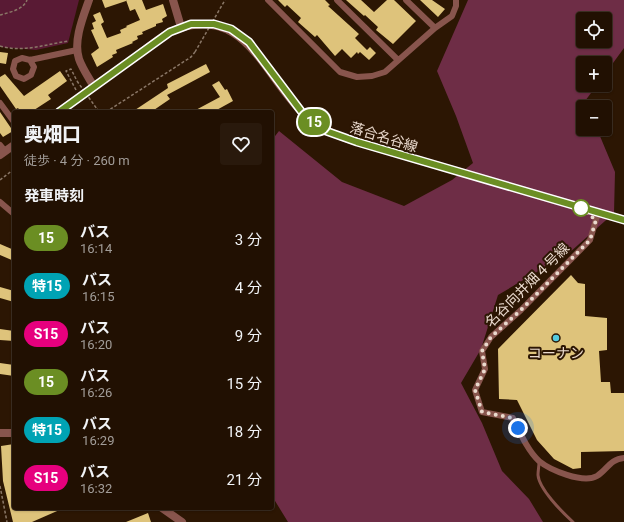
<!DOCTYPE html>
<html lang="ja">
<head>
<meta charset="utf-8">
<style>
  body { margin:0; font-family:Roboto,"Noto Sans JP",sans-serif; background:#29190c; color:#f1f3f6; height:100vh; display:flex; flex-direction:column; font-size:15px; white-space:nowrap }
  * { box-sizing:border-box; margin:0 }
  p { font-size:13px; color:#a29d99 }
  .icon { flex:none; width:22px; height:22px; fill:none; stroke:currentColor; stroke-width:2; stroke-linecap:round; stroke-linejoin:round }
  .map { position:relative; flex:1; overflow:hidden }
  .details { position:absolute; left:12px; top:110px; width:262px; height:400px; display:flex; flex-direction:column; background:#211002; border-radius:4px; box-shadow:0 1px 3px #0004,0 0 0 1px #3e3024 }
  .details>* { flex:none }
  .badge { padding:0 8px; border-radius:13px; font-size:14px; line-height:26px }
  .fabs { position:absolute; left:576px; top:12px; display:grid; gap:8px }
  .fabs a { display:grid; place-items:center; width:36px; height:36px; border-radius:4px; background:#211002; box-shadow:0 1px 3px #0004,0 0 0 1px #3e3024; font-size:20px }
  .you { position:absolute; width:20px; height:20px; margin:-10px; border:3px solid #fff; border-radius:50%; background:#1a73e8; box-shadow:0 0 0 6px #1a73e833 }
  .map>.badge { position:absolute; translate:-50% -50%; box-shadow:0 0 0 2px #fff }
  h2 { padding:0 12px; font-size:15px; line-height:36px }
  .round { display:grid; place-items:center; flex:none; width:42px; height:42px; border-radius:4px; background:#29190c }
  .summary { display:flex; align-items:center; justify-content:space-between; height:68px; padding:0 12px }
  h1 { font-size:19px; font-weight:800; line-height:30px }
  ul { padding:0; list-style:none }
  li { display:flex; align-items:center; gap:12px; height:48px; padding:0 12px }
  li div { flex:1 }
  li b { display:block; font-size:15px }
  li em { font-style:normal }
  li .badge { min-width:44px; font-weight:700; text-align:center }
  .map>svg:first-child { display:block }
  .green { fill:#591a34 }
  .forest { fill:#6e2d46; fill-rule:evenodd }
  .building { fill:#dec37b }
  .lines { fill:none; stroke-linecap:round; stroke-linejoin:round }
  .path { stroke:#8a7767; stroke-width:1.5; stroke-dasharray:3 2; stroke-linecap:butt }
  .service { stroke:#88554d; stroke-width:3 }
  .minor { stroke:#88554d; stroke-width:6 }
  .tertiary { stroke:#88554d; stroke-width:8 }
  .path-bridge { stroke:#8a7767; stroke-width:1.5; stroke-dasharray:3 2; stroke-linecap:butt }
  .line-casing { stroke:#fff; stroke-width:9 }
  .line { stroke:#6b8e23; stroke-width:6 }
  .walk { stroke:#eadace; stroke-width:4; stroke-dasharray:0 7.2 }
  .stop-dot { fill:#fff; stroke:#6b8e23; stroke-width:2 }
  .poi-dot { fill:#54cade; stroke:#2c1603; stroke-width:1.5 }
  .labels { text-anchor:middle; stroke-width:4; stroke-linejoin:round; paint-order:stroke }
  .street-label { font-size:14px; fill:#eadace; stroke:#2c1603 }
  .poi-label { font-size:14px; fill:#eadace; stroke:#2c1603 }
</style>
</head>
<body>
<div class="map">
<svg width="624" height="522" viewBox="0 0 624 522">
  <rect width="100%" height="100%" fill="#2c1603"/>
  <path class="green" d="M0,0H79L68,43L36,50L0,47Z"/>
  <path class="forest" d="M468,0H624V48L605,74V63H583V85H597L585,101L587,107H583V129H597L615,172L614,213L569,253L498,295L481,349L461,383L482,423L502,471L529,499L543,522H288L272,496V140L279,131L342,182L404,206L452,180L473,163L456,116L437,71ZM583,19H605V41H583Z"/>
  <path class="building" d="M102,0H126V1L105,8Z
    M126,0H142L146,10L163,4L167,16L162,19L163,22L156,24V26L142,32L143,34L137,36L138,39L132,42L133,43L116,50L117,53L112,55L113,57L97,67L91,54L99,48L91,30L94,29L92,23L96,21L93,15L100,12L104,22L101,24L107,38L121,33L120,30L127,27L126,26L140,20L135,9L130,11Z
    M278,0H325L330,5L328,6L359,34L355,38L367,50L370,47L376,53L369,60L360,52L358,54L357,52L351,58L342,49L335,56L317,35L315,37L298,22L301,18L287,5L285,7Z
    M346,0H361L374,12L387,0H394L416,21L393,44L376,30L378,27L365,15L364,16Z
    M420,0H432L445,9L438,17Z
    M0,52L8,53L6,64L0,63Z
    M206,64L210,72L167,95L170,99L151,112H132L168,88L167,84Z
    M60,71L67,81L48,95L51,99L31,112H21L18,108L16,109L0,86V77L5,74L24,96Z
    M219,81L225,90L227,89L233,101L213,112H192L220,97L212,85Z
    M0,112L13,131L3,137L0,133Z
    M0,244L14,250V261L0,255Z
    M571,275L578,283L585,284V316L607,318V350L599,351L601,382H610L611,393H624V451L581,452V468L573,469L554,459L537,440L517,400L499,399L498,349Z
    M0,287L14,291V302L0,298Z
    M0,329L14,331V341L0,340Z
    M0,363L14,365V376L0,374Z
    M14,444V508H64L32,522H13L3,481L1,446Z
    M148,513L151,522H126Z"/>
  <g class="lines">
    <path class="path" d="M0,15C10,12 23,10 27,0
      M0,46C23,53 46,44 69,41
      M76,90L66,71L71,69L77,81
      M97,109L100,112
      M106,112L191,57L195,52
      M0,180L14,169
      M0,486L7,522"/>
    <path class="service" d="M539,462C539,466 538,471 538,475C539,489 562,512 573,522"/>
    <path class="minor" d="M268,0L340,72L357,77L372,76L385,72L435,28L452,16L456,6V0
      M337,0L398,60
      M406,0L435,28
      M30,60L34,67L31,75L24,79L16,76L13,69L15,61L22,58L30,60L77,50
      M0,103L14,122
      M0,145L5,151
      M0,202L14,214
      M598,213L590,240L521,310L491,337L482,351L485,369L475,390L482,412L513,418C520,432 527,450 539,461C550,470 583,484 597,476C607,470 610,459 624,458"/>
    <path class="tertiary" d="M89,0C83,17 73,41 79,59C82,68 89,78 94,87
      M173,0L181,27
      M59,112C84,94 108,76 133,59C145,50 157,39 170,32C243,0 263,74 302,112C318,128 336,136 357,142L624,220
      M0,155L14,145
      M0,433H14
      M162,508L182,522"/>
    <path class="path-bridge" d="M195,52L225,0
      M77,81L97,109"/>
  </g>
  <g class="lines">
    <defs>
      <path id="line" d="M59,112L170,32L191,24H214L231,29L249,42L301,111L311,120L326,131L357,142L624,220"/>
    </defs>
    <use href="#line" class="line-casing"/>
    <use href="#line" class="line"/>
    <path class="walk" d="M518,428L513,418L482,412L475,390L485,369L482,351L491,337L521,310L590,240L596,220L581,208"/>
  </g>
  <circle class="stop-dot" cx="581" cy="208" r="8"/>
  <circle class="poi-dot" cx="556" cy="338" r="4"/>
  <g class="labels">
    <g class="street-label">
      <text transform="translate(384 137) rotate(17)" y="5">落合名谷線</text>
      <text transform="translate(527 285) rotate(-45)" y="5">名谷向井畑４号線</text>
    </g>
    <g class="poi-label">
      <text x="556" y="358">コーナン</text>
    </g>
  </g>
</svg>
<div class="fabs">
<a><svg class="icon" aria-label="locate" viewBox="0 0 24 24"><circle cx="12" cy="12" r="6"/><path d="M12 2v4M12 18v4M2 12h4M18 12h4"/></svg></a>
<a>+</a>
<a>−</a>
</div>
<div class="you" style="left:518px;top:428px"></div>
<b class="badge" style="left:314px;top:122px;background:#6b8e23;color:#fff">15</b>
<section class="details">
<div class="summary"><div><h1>奥畑口</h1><p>徒歩 · 4 分 · 260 m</p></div><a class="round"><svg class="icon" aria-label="heart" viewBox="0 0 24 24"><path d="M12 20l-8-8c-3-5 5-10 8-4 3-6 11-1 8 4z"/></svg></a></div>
<h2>発車時刻</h2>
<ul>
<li><span class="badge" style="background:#6b8e23;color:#fff">15</span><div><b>バス</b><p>16:14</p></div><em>3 分</em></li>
<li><span class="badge" style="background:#00a3b4;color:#fff">特15</span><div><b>バス</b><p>16:15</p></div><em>4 分</em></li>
<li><span class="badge" style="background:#e6007e;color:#fff">S15</span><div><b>バス</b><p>16:20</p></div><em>9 分</em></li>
<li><span class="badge" style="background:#6b8e23;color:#fff">15</span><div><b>バス</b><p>16:26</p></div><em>15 分</em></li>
<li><span class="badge" style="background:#00a3b4;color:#fff">特15</span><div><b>バス</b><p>16:29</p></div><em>18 分</em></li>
<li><span class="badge" style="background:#e6007e;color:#fff">S15</span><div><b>バス</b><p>16:32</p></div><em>21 分</em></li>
</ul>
</section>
</div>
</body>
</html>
